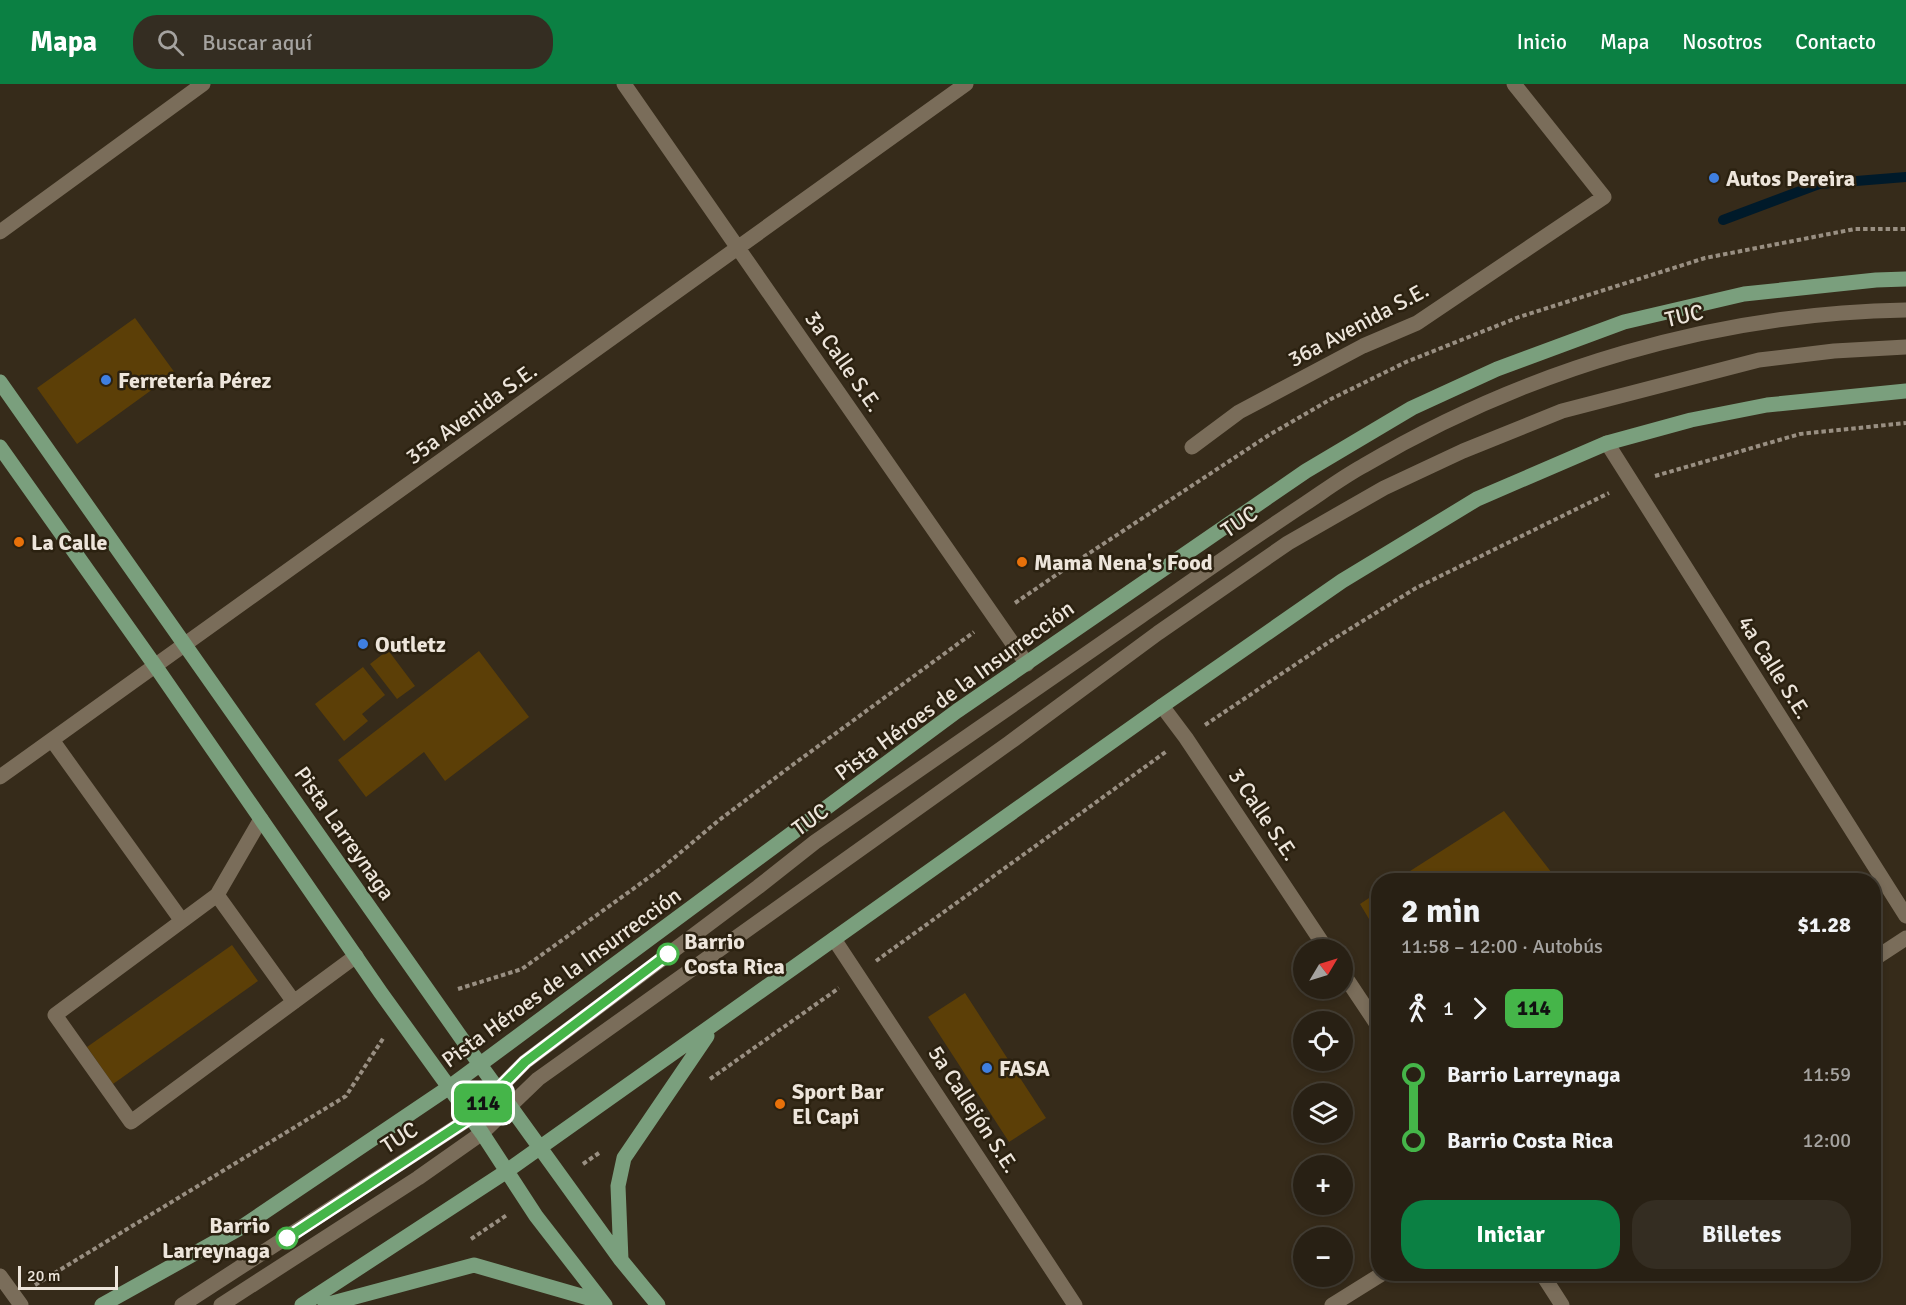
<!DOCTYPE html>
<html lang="es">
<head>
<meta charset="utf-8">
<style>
  body { margin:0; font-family:Signika,sans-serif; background:#342d22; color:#f1f3f6; height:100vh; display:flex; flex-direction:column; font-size:22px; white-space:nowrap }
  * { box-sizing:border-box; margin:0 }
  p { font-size:20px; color:#a5a3a0 }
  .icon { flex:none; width:33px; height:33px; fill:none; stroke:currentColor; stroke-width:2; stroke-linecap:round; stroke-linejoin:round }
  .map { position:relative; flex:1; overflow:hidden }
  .side { position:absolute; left:1371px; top:789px; width:510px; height:408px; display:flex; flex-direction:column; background:#282014; border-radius:24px; box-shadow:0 3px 9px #0003,0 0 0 2px #443e34 }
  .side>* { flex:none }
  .badge { padding:0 12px; border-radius:9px; font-size:21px; line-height:39px }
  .needle { width:39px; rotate:52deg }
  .tools { position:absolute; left:1293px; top:855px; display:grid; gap:12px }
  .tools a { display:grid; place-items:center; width:60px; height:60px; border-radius:50%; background:#282014; box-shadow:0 3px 9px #0003,0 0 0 2px #443e34; font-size:30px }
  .scale { position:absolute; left:18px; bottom:15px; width:100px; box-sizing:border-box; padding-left:6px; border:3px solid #ede5db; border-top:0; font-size:16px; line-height:21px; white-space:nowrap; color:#ede5db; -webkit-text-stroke:4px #2b2110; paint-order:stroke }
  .map>.badge { position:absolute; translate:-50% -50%; box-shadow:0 0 0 3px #fff }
  .legs { display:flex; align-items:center; gap:9px; height:66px; padding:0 30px; font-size:20px }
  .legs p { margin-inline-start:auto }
  .summary { display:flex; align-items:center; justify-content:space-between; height:102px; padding:0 30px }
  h1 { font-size:33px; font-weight:700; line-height:45px }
  .action { display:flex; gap:12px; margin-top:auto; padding:12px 30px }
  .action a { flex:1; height:69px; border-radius:24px; background:#0b8043; color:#fff; font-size:24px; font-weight:700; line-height:69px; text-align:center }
  .action a+a { background:#342d22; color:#f1f3f6 }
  ul { padding:0 30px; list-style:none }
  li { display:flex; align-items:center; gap:21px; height:66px; font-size:22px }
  li i { display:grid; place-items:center; width:9px; height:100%; margin:0 8px; background:currentColor }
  li i::after { content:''; width:15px; height:15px; margin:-8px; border:4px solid; border-radius:50%; background:#282014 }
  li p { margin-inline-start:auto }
  li:first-child i { background:linear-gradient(#0000 50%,currentColor 0) }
  li:last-child i { background:linear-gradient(currentColor 50%,#0000 0) }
  header { display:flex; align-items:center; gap:36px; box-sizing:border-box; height:84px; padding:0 30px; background:#0b8043; color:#fff }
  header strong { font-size:28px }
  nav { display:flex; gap:33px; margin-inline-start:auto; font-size:21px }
  .search { width:420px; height:54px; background:#342d22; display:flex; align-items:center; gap:15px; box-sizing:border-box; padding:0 21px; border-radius:24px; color:#a5a3a0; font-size:22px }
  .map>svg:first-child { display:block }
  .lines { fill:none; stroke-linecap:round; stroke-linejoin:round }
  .stream { stroke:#001a2a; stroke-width:10 }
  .building { fill:#5c3f07 }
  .path { stroke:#998f82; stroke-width:4; stroke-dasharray:4.5 3; stroke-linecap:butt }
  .minor { stroke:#7a6d5a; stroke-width:15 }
  .major { stroke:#7a9f7d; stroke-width:15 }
  .line-1-casing { stroke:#fff; stroke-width:14 }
  .line-1 { stroke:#45b549; stroke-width:9 }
  .shop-dot { fill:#3f7fe0; stroke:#2b2110; stroke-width:2 }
  .food-dot { fill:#e8710a; stroke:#2b2110; stroke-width:2 }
  .stop-1-dot { fill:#fff; stroke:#45b549; stroke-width:3 }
  .labels { text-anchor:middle; stroke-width:5; stroke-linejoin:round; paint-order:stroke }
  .poi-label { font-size:22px; font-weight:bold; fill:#ede5db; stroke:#2b2110; text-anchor:start }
  .street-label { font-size:22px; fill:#ede5db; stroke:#2b2110 }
  .stop-label { font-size:22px; font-weight:bold; fill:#ede5db; stroke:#2b2110; text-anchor:start }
</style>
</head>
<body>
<header>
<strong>Mapa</strong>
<div class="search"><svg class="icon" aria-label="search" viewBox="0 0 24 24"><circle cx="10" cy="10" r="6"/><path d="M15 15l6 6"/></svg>Buscar aquí</div>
<nav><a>Inicio</a><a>Mapa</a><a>Nosotros</a><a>Contacto</a></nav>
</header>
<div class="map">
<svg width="1906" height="1221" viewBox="0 0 1906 1221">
  <rect width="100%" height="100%" fill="#362b1a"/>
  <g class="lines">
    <path class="stream" d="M1723,136L1819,100L1906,93"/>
  </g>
  <path class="building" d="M135,234L175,289L77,360L37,304Z
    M388,566L415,602L397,615L370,580Z
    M479,567L529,633L445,697L424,668L366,713L338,676Z
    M363,583L385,611L362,630L368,637L344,657L315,620Z
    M1504,727L1555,793L1549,796H1396Z
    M1378,808V850L1360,820Z
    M232,861L258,897L113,1000L87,963Z
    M965,909L1046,1034L1009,1058L928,933Z"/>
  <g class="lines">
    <path class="path" d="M1655,392L1800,350L1906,339
      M1015,519L1059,489L1269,351L1331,315L1406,278L1519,233L1705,174L1855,145H1906
      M1205,641L1332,556L1416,504L1609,409
      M876,877L1167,667
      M458,905L522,885L662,784L718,737L787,685L974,548
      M710,995L839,904
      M583,1080L599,1069
      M471,1155L507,1131
      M35,1201L346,1012L384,953"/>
    <path class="minor" d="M624,0L1027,580
      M0,148L203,0
      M1607,359L1906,832
      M1192,363L1239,328L1363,262L1417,239L1604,113L1514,0
      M1162,622L1186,654L1327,866
      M52,656L182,837
      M0,693L966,0
      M261,735L217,811L55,931L131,1038L356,872
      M217,811L294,918
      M834,855L1075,1221
      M1874,875L1906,854
      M1342,888L1378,942
      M1542,1190L1562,1221
      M0,1192L21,1221
      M182,1221L470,1034L525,978L758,803L815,758C924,683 1032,607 1141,532C1196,494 1250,456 1306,419C1324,407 1343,393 1363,382C1527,285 1715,229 1906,226
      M221,1221L418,1094L482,1049L538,995L1009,659L1158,549L1288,459L1384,404L1463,367L1562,327L1759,276L1834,267L1906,263
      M1332,1221L1382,1190"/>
    <path class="major" d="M0,298L481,982L621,1176L658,1221
      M0,363L156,583L381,909L482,1049L536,1132L605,1221
      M621,1176L618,1102L624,1074L707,952
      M102,1221L242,1143L448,1004L957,627L1306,387L1412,324L1497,285L1624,238L1744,210L1876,196L1906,195
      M302,1221L507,1087L1162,622L1342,497L1477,415L1607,359L1691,336L1767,321L1906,307
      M325,1221L474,1181L602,1218"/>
  </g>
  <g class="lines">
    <defs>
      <path id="line-1" d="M287,1154L470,1034L525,978L668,870"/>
    </defs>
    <use href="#line-1" class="line-1-casing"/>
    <use href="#line-1" class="line-1"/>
  </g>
  <g class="shop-dot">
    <circle cx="1714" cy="94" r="6"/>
    <circle cx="106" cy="296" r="6"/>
    <circle cx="363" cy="560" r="6"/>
    <circle cx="987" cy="984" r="6"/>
  </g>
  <g class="food-dot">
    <circle cx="19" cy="458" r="6"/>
    <circle cx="1022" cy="478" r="6"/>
    <circle cx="780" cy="1020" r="6"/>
  </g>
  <g class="stop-1-dot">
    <circle cx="668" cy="870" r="10"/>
    <circle cx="287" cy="1154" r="10"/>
  </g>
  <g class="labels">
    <g class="poi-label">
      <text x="1726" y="102">Autos Pereira</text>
      <text x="118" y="304">Ferretería Pérez</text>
      <text x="31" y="466">La Calle</text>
      <text x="1034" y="486">Mama Nena's Food</text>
      <text x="375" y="568">Outletz</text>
      <text x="999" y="992">FASA</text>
      <text x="792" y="1015">Sport Bar<tspan x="792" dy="25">El Capi</tspan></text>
    </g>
    <g class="street-label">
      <text transform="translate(1684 231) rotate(-13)" y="8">TUC</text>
      <text transform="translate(1358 240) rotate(-28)" y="8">36a Avenida S.E.</text>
      <text transform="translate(844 277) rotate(55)" y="8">3a Calle S.E.</text>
      <text transform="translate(471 329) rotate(-36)" y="8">35a Avenida S.E.</text>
      <text transform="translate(1239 437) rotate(-34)" y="8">TUC</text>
      <text transform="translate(1775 583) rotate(58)" y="8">4a Calle S.E.</text>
      <text transform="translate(954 606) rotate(-36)" y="8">Pista Héroes de la Insurrección</text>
      <text transform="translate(1264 730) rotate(56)" y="8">3 Calle S.E.</text>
      <text transform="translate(810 735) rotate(-36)" y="8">TUC</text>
      <text transform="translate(345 749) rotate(55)" y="8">Pista Larreynaga</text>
      <text transform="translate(561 893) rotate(-36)" y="8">Pista Héroes de la Insurrección</text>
      <text transform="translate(974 1025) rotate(57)" y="8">5a Callejón S.E.</text>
      <text transform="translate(399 1053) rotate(-33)" y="8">TUC</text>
    </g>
    <g class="stop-label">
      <text x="684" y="865">Barrio<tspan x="684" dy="25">Costa Rica</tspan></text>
      <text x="270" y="1149" text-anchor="end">Barrio<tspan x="270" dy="25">Larreynaga</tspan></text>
    </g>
  </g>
</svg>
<div class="tools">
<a><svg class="needle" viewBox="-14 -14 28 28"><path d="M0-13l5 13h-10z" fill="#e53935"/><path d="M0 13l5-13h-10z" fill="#a5a3a0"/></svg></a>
<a><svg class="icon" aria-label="locate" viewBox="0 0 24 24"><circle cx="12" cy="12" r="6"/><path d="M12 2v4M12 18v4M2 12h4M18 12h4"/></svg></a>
<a><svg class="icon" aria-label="layers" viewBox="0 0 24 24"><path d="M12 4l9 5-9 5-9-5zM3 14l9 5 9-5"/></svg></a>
<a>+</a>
<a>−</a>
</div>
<div class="scale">20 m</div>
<b class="badge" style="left:483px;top:1019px;background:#45b549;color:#111">114</b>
<section class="side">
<div class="summary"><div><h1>2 min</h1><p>11:58 – 12:00 · Autobús</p></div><b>$1.28</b></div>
<div class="legs"><svg class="icon" aria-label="walk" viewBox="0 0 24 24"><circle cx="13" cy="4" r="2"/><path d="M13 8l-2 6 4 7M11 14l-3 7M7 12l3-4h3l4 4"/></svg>1<svg class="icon" aria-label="forward" viewBox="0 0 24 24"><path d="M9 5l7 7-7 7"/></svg><b class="badge" style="background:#45b549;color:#111">114</b></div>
<ul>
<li><i style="color:#45b549"></i><b>Barrio Larreynaga</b><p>11:59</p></li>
<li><i style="color:#45b549"></i><b>Barrio Costa Rica</b><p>12:00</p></li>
</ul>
<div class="action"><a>Iniciar</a><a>Billetes</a></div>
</section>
</div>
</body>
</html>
